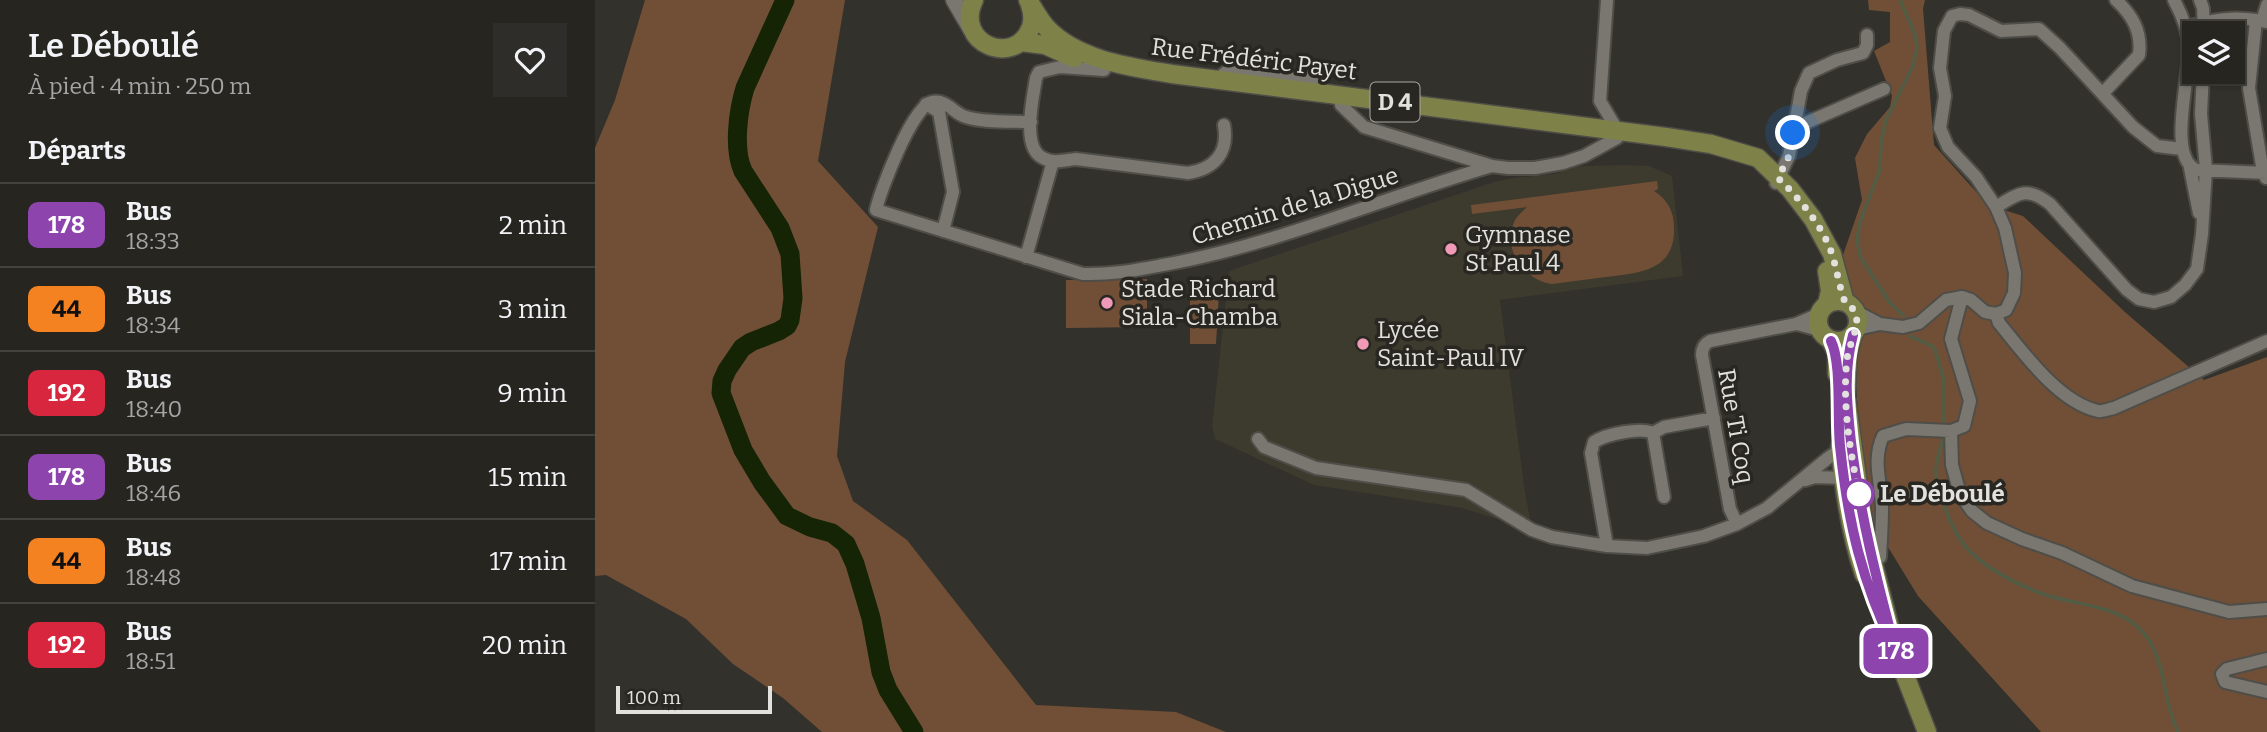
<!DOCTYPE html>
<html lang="fr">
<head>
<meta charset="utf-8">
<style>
  body { margin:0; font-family:Bitter,serif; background:#2e2d29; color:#f1f3f6; height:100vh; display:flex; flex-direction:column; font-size:26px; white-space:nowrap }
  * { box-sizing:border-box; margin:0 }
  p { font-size:23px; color:#a4a5a5 }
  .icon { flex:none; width:38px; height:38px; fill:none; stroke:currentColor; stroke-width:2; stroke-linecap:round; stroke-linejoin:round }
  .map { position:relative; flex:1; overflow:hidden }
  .panel { display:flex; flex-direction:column; background:#262520; width:595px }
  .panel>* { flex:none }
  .badge { padding:0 14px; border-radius:10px; font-size:24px; line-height:46px }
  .controls { position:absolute; left:1587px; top:21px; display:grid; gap:14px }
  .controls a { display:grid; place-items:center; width:63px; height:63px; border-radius:0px; background:#262520; box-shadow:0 2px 5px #0004,0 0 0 2px #42423e; font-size:35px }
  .scale { position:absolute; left:21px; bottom:18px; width:156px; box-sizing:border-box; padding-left:7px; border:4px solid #e2e1dd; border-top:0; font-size:19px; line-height:24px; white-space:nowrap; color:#e2e1dd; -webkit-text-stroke:5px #292721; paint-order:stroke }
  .you { position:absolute; width:35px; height:35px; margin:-18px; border:5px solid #fff; border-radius:50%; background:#1a73e8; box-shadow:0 0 0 10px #1a73e833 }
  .map>.badge { position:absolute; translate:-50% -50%; box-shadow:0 0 0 4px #fff }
  h2 { padding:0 28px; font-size:26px; line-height:63px }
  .round { display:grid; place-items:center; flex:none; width:74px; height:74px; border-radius:0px; background:#2e2d29 }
  .overview { display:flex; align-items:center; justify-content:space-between; height:119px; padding:0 28px }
  h1 { font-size:33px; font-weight:600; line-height:52px }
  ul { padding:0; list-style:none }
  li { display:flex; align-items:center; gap:21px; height:84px; padding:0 28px; border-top:2px solid #42423e }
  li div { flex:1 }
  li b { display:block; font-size:26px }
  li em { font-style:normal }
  li .badge { min-width:77px; font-weight:700; text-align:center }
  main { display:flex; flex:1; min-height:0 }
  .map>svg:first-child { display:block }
  .built { fill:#3d3a2e }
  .green { fill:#714f37 }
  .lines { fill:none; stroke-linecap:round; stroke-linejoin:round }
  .stream { stroke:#525d45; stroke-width:3.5 }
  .river { stroke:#142404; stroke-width:19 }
  .street-casing { stroke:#4e4d48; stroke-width:16 }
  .secondary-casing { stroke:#4e4d48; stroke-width:19 }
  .primary-casing { stroke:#4e4d48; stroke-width:21 }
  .street { stroke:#797770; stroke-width:12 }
  .secondary { stroke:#797770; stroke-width:16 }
  .primary { stroke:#7f8248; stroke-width:18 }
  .line-casing { stroke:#fff; stroke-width:16 }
  .line { stroke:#8e44ad; stroke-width:10 }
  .walk { stroke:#e2e1dd; stroke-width:7; stroke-dasharray:0 12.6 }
  .poi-dot { fill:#f09ab7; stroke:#292721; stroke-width:2.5 }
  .stop-dot { fill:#fff; stroke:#8e44ad; stroke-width:3.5 }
  .labels { text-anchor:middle; stroke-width:7; stroke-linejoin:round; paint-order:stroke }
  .shield { fill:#292721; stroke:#aaa9a5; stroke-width:2 }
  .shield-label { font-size:23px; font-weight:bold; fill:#e2e1dd }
  .street-label { font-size:24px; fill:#e2e1dd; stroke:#292721 }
  .poi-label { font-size:24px; fill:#e2e1dd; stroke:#292721; text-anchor:start }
  .stop-label { font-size:24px; font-weight:bold; fill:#e2e1dd; stroke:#292721; text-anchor:start }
</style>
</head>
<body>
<main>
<section class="panel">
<div class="overview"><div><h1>Le Déboulé</h1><p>À pied · 4 min · 250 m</p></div><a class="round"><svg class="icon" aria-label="heart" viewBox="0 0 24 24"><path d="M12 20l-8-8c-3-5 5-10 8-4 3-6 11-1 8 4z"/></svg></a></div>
<h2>Départs</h2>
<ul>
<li><span class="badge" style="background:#8e44ad;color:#fff">178</span><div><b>Bus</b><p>18:33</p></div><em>2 min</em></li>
<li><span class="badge" style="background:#f58220;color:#111">44</span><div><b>Bus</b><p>18:34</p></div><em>3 min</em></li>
<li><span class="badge" style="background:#d7263d;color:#fff">192</span><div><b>Bus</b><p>18:40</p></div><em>9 min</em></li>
<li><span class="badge" style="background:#8e44ad;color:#fff">178</span><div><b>Bus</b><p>18:46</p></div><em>15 min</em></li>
<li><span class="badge" style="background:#f58220;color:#111">44</span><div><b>Bus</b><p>18:48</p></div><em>17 min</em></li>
<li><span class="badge" style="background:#d7263d;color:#fff">192</span><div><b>Bus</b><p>18:51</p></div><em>20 min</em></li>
</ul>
</section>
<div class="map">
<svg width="1672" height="732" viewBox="0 0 1672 732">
  <rect width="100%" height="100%" fill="#33312b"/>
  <path class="built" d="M1031,165L1054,166L1077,176L1088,276L905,300L929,486L937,530L867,508L719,485L620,439L617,427L634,271L899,182L918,178L960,174L983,166Z"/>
  <path class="green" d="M50,0H250L223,161L283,227L250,362L242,456L258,501L312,540L441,705L581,712L631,732H227L188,698L138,664L91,619L11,575L0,576V148L20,100Z
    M1273,0H1330L1328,9L1339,145L1393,205L1428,216L1531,313L1609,380L1672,357V732H1446L1323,596L1277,521L1267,464L1262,400V349L1266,305L1254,293L1248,255L1267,200L1260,158L1272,134L1295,107L1297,96L1279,51L1295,42V12L1274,10Z
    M1062,181L1063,189L1059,191C1072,199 1079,211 1079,227C1081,271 1044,273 1011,277C993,279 975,282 957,284C928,280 906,248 920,220C923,215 928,211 932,207L877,214L876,205Z
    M552,279V327L471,328V280Z
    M595,291L624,292L621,344H595Z"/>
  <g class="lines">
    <path class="stream" d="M1305,0L1320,34L1322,47L1318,66L1291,120L1286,142L1285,169L1265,222L1262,240L1266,258L1295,303L1309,316
      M1315,336L1339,347L1349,380V422
      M1349,437C1346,447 1341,459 1341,469C1340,480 1345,494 1349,505C1353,516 1358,529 1365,539C1381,565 1426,587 1454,596C1484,605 1521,606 1544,628C1573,657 1566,698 1583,732"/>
    <path class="river" d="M190,0L150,88C143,111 138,149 148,171L185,228L195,254L198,298L195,320L192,326L184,331L156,342L147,348L132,370L127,381L126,393L148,450L167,482L192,516L215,527L237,533L251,544L260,564L276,618L286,672L293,690L319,732"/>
    <defs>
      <path id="street" d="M1579,0C1587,15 1593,29 1594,46C1596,74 1571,158 1602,170L1672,173
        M1605,0L1608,8L1609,33
        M1661,20L1654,88L1668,172L1671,178
        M1667,21L1672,5
        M1592,27C1622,18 1641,16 1672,22
        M509,70L465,67L444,72L441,78C438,98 426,148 448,158C459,164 470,160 481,159L593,173C620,169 634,152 629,125
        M621,80L634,70L715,78L720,80L727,92
        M1508,93L1544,55C1547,32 1538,16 1521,0
        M745,95L746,105L769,127L897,166L913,168H940L968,163L989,156L1022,138L1023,131L1005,101L1012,0
        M331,104L344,112L358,192L348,231
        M436,122C415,121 390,123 371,117C359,114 352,99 337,102C318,105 285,191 281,210L488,274C516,275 541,270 568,265C681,245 787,198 897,166
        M1199,128L1289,89
        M1595,168L1604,213
        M1181,183L1194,156L1206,91L1214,73L1242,60L1268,53L1272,45V35
        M1401,207C1424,193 1432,186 1455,204L1532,290L1544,299L1559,302L1576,297L1590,285L1602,269L1607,234L1611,169L1606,114L1608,72
        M431,257L458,161
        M1260,311L1285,324
        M1401,314L1411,310L1419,293L1420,273L1410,228L1401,207L1381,177L1353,147L1345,128L1350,96L1345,68L1349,31L1357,16L1365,14L1374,15L1406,31L1444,29L1465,48L1538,127L1562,146L1587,149
        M1401,314L1404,323C1429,353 1463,402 1503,411C1508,412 1514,409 1519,408L1672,341
        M1202,324L1224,330
        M1262,329L1285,324L1308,327L1324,323L1351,300L1367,297L1376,300L1390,312L1401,314
        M1356,431L1369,426L1375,401L1356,339L1367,297
        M1058,433L1069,497
        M663,439L669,447L721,468L871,490L937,530L957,537L1012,546L1052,548L1109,536L1142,524L1172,508L1233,458L1245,450L1249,453
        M1210,480L1220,477L1248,478L1252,473
        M1142,524L1135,509L1107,355C1107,348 1109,344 1115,341L1201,324L1224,314
        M1012,546L996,453L999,442C1011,434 1046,427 1058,433L1069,427L1119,418
        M1276,560L1285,557C1286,541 1287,523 1287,507C1286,482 1277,460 1288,436L1311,429L1356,431L1357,465L1365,494L1377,511L1392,523L1427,539L1467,553L1537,586L1634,612L1672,609
        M1672,659L1632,669L1627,674L1630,682L1672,692"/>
      <path id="secondary" d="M359,0L376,29"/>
      <path id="primary" d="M379,0C358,43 420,69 436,27C438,20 438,13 435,5
        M433,0C439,9 444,19 451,27C481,60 535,67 577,74L1071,137L1116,144L1163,158L1195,189L1218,219L1237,254L1250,302
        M426,42L450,45L479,58
        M1223 321a20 20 0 1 1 40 0a20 20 0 1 1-40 0Z
        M1232,304L1235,291L1232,271
        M1258,335L1253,353L1251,397L1269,528L1301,652L1332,732
        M1236,341L1242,353V374
        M1245,447C1249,490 1255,533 1269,574"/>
    </defs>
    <use href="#street" class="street-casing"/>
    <use href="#secondary" class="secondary-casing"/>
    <use href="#primary" class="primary-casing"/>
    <use href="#street" class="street"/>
    <use href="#secondary" class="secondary"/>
    <use href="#primary" class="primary"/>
  </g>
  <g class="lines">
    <defs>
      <path id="line" d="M1236,341C1247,364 1242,417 1245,446C1253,524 1267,582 1301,652C1282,582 1265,514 1256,442C1252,405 1248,372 1258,335"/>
    </defs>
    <use href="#line" class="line-casing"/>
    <use href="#line" class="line"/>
    <path class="walk" d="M1198,133L1194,156L1183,178C1205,199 1227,225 1237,254C1242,270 1244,286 1250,302C1274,317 1254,338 1252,360C1247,403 1255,451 1264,494"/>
  </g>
  <g class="poi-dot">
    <circle cx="856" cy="249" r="7"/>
    <circle cx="512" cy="303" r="7"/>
    <circle cx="768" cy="344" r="7"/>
  </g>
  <circle class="stop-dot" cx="1264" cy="494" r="14"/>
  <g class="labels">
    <rect class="shield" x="775.5" y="82.5" width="49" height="39" rx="5"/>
    <g class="shield-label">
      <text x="800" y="110">D 4</text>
    </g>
    <g class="street-label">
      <text transform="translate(659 59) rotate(7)" y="8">Rue Frédéric Payet</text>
      <text transform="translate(700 206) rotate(-17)" y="8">Chemin de la Digue</text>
      <text transform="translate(1141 426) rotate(80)" y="8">Rue Ti Coq</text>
    </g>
    <g class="poi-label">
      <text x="870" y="243">Gymnase<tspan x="870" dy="28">St Paul 4</tspan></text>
      <text x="526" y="297">Stade Richard<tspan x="526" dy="28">Siala-Chamba</tspan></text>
      <text x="782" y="338">Lycée<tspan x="782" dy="28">Saint-Paul IV</tspan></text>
    </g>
    <g class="stop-label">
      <text x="1285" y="502">Le Déboulé</text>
    </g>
  </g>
</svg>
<div class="controls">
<a><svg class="icon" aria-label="layers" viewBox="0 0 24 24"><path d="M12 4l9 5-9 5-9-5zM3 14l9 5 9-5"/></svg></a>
</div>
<div class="scale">100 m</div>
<div class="you" style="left:1198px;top:133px"></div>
<b class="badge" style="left:1301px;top:651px;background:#8e44ad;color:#fff">178</b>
</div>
</main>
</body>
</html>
